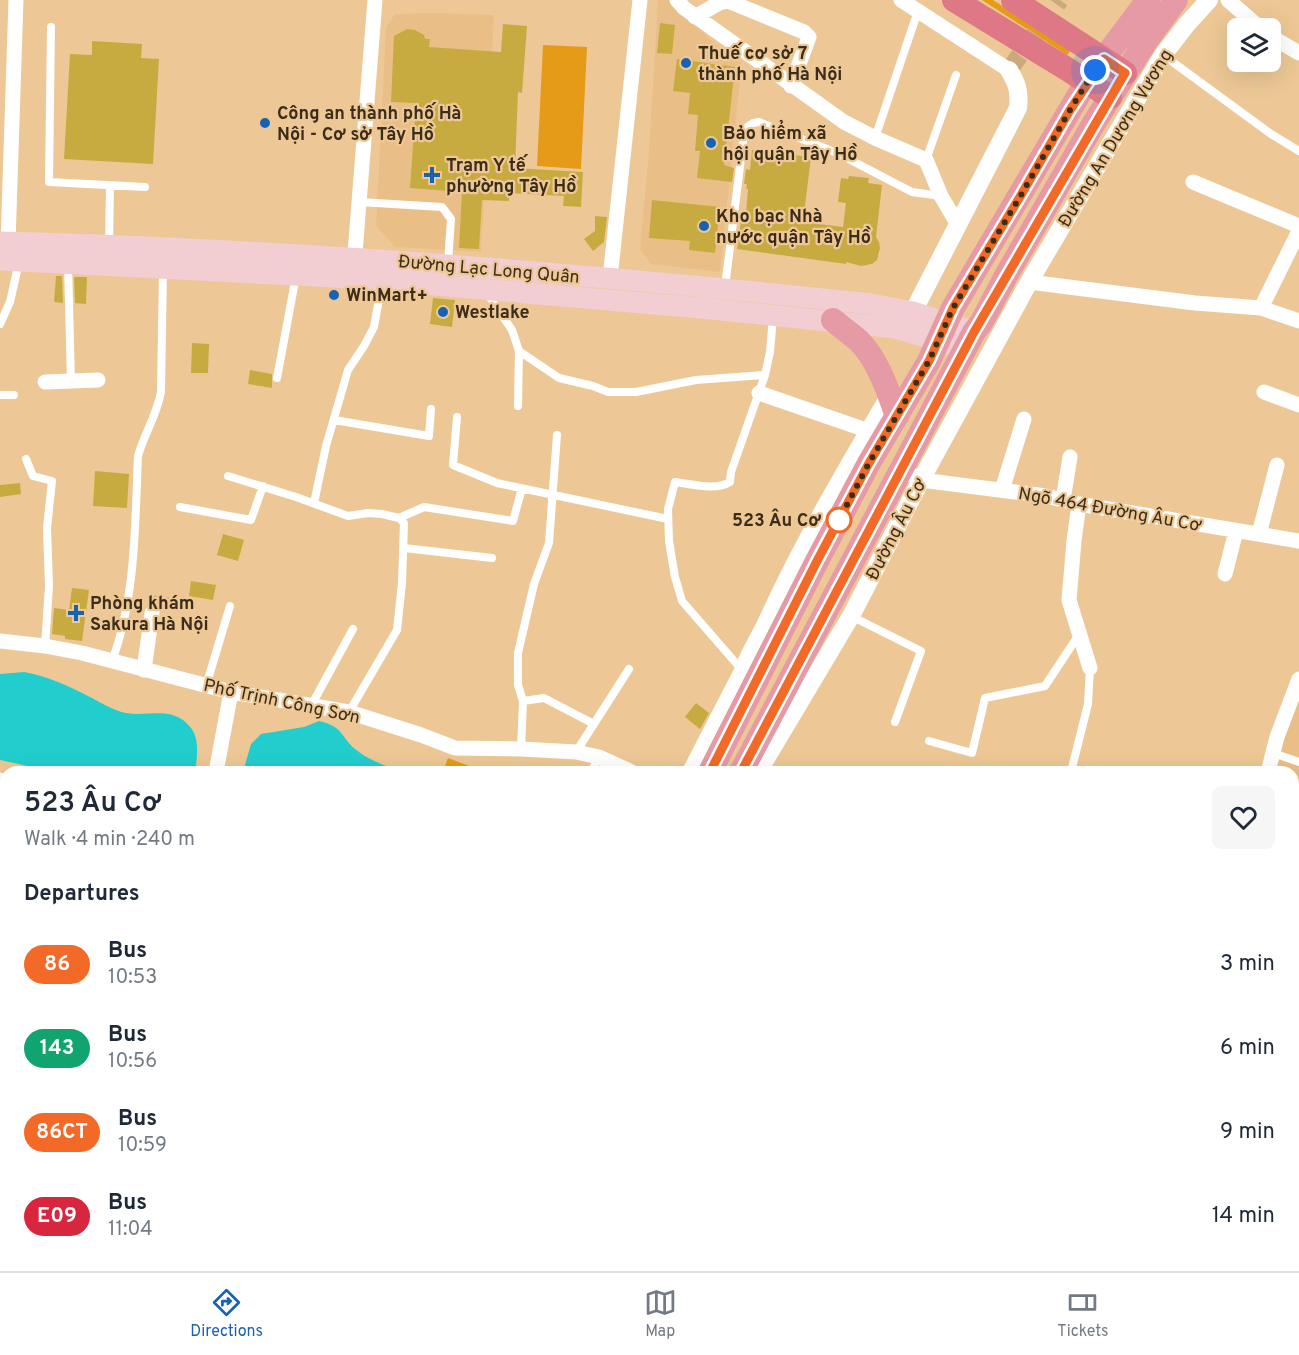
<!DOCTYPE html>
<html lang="en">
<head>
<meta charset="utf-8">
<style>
  body { margin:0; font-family:Overpass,sans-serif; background:#f6f6f7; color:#1f2937; height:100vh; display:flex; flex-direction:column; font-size:22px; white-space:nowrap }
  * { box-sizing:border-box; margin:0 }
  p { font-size:20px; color:#747a83 }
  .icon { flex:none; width:33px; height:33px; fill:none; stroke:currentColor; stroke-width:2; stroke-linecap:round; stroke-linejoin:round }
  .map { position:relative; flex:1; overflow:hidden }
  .sheet { position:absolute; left:0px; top:766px; width:1299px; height:506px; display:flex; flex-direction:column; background:#fff; border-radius:18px 18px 0 0; box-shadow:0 6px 24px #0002 }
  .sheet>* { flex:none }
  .badge { padding:0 12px; border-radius:20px; font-size:21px; line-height:39px }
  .fabs { position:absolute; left:1227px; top:18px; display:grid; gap:12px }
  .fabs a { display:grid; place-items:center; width:54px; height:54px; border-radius:9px; background:#fff; box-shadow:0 6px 24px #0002; font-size:30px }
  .you { position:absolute; width:30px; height:30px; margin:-15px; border:4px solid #fff; border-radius:50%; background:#1a73e8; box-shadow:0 0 0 9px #1a73e833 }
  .map>.badge { position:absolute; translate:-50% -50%; box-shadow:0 0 0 3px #fff }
  h2 { padding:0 24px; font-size:22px; line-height:54px }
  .round { display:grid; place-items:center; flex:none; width:63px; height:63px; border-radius:9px; background:#f6f6f7 }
  .headline { display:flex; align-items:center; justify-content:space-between; height:102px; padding:0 24px }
  h1 { font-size:28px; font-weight:600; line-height:45px }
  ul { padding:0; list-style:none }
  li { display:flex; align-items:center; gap:18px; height:84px; padding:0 24px }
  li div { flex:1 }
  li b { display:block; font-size:22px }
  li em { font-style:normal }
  li .badge { min-width:66px; font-weight:700; text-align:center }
  .tabs { display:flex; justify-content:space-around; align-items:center; height:84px; border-top:2px solid #e0e1e3; background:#fff; font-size:16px; color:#747a83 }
  .tabs a { display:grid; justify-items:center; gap:3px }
  .tabs .active { color:#1862b2 }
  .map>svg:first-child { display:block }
  .built { fill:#eabf87 }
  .green { fill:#e59b17 }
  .water { fill:#22cecd }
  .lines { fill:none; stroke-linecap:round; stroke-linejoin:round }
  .stream { stroke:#22cecd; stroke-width:4.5 }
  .building { fill:#c7ab41 }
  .tertiary-tunnel { stroke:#caa97d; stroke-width:18; stroke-dasharray:18 9; stroke-linecap:butt }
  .service { stroke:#fff; stroke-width:8 }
  .minor { stroke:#fff; stroke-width:15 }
  .tertiary { stroke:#fff; stroke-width:18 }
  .secondary { stroke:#f2cdd2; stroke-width:21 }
  .primary { stroke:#e69aa5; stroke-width:24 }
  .trunk { stroke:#de7887; stroke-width:24 }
  .line-casing { stroke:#fff; stroke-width:14 }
  .line { stroke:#f36928; stroke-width:9 }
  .walk { stroke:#3c2d19; stroke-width:6; stroke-dasharray:0 10.8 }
  .poi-dot { fill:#1862b2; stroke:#edc896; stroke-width:2 }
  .stop-dot { fill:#fff; stroke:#f36928; stroke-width:3 }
  .labels { text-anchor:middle; stroke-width:4.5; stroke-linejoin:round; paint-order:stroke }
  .poi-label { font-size:18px; font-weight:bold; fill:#3c2d19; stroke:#edc896; text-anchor:start }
  .street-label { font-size:18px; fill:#3c2d19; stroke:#edc896 }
  .stop-label { font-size:18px; font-weight:bold; fill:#3c2d19; stroke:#edc896; text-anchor:end }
</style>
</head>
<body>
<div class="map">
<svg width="1299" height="1271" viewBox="0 0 1299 1271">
  <rect width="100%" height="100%" fill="#edc896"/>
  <path class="built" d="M658,0H670L681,13L711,40L742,63L720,272L651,264L640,249L649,150Z
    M435,13L494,15L481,252L395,247L376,226L386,27L395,14Z
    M1299,671V813L1293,811V772H1268L1277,736Z"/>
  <path class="green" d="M982,0H993L1071,50L1067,55Z
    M543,45L587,47L581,169L537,166Z
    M448,758L485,772H443Z"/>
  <path class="water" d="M24,672C47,676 67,685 88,696C100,702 114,711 126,713C150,717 173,705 191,728C200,739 197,759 195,772H56L0,760V674Z
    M319,721C346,727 340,739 359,752C372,762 388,766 402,772H243L251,744L261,734L304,727Z"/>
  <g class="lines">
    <path class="stream" d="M989,1271L992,1266"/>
  </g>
  <path class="building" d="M660,23L675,25L672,54L657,53Z
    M503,24L527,26L522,93L518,92L515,168L583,172L581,207L563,206L564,196L509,193V201L482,200L479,249L459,248L462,192L410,188L416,103L391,102L394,36L407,29L415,30L424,35L425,39H430L429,47L501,52Z
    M92,41L142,44L141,58L159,59L153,164L64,159L70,54L92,55Z
    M677,59L735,67L724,165L734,168L732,182L697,178L700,151H695L698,115L688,114L690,93L673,91Z
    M752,150L811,157L803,222L843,227L846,203L838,202L841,178L848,179L849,176L869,178L868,183L882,185L876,237L879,242L880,248L877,260L872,264L861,266L846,262V264L737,249L742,214H746L748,189H746L747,184H744L746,169L750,170Z
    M652,200L720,207L715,253L689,250L690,241L649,238Z
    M595,216L607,217L604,242L593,251L584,239L595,231Z
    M56,276H62L63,303L54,302Z
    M74,277H87L86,304L75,303Z
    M433,298L455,300L452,327L430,324Z
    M192,343L209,344L208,373H191Z
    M250,370L272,374V388L248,384Z
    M95,471L129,474L127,508L93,506Z
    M20,483L21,494L0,497V485Z
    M223,534L244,540L238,561L217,555Z
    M191,581L216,585L213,600L189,596Z
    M72,588L89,590L82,641L65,639V636L52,634L54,608L69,610Z
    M150,595L178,599L176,610L160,608L154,603L149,604Z
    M696,703L709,713L700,729L685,717Z"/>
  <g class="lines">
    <path class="tertiary-tunnel" d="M1009,70L1060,0"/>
    <path class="service" d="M51,27L49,182L145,187
      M1163,55L1271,134L1299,151
      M875,138L918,11
      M926,160L956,75
      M359,202L442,207L451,219L448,263
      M109,244L110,186
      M68,264L71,381
      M725,287L744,134L747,127L753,123L759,122L837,153L912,192L941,196
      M487,293L512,330L519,351L518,406
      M0,324L10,302L19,262
      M519,351L559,378L593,386L608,392H636L696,380L765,375
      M277,378L296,276
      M0,395H14
      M457,417L453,465L497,483L668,519
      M334,420L429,436L431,409
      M26,459L33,476L52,481L47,528L49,586L45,646
      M228,476L296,497L348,516L368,513L382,514L399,518L404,523L402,583L397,630L349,712
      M314,503L326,446L348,370L364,346L374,327L382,282
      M180,507L251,520L263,486
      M399,518L424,507L513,521L522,488
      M404,548L492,558
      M851,616L921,651L895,722
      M112,661C136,597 135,523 138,456C144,434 157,415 161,392L163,270
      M742,670L682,601L675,577L669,541L668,509L675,482C692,484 715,491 730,482L731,472L765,375L770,352L773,317
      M206,686L230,606
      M523,701L544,698L594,724
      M311,706L353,629
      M929,741L972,753L985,698L1045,686L1078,636
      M521,749L523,701L518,685V653L534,584L549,543L557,435
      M576,752L629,669
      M1273,753L1299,762
      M591,772L599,757
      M1071,772L1088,704L1090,668
      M1293,810L1299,812
      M1293,917L1299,918
      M1293,1187L1299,1173
      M150,1271L158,1266
      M564,1271L567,1266
      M710,1271L714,1266
      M1266,1271L1267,1266"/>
    <path class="minor" d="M677,0L684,8L844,122L875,138L926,160L941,196L957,223
      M901,0L1009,70
      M1228,0L1260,28
      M695,17L719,3L728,1L804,32L809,37L791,86
      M1270,36L1299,53
      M1193,182L1299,226
      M8,243L16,0
      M354,266L375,0
      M610,278L640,0
      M1029,282L1195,303L1261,308L1299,321
      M1261,308L1299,231
      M45,382L98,380
      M1264,392L1299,405
      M759,393L869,431
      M902,470L921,480L1046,496L1079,504L1299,541
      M1002,490L1024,419
      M1063,500L1070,457
      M1079,504L1074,541L1069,600L1090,668
      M1259,534L1277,465
      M1225,574L1236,531
      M0,641L45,646L82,653L231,692L349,712L421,735L455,748L521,749L576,752L599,757L632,772
      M144,670L152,613
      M216,772L231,692
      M1268,772L1277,737L1299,679
      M0,780L6,782
      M0,1015L6,1017
      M0,1122L6,1124
      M0,1234L6,1236
      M0,1266L18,1271
      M317,1266V1271
      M919,1266L928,1271
      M452,1271L454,1266
      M896,1271L899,1266
      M1000,1271L1004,1266
      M1156,1271L1158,1266"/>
    <path class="tertiary" d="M913,312L1018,108C1020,92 1017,83 1009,70
      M691,772L743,671C749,652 761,636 769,617C804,541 847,468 890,395
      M758,772L851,616L921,480L1029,282L1163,55L1187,24L1209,0
      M522,1271L525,1266"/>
    <path class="secondary" d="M0,242C291,249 582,273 871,304L913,312L974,332
      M0,260L353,278L701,308L895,328L965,349"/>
    <path class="primary" d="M833,320C841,327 851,334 859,341C878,360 888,391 897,416
      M710,772L817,561L869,463L929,361L953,308L1087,81L1148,0
      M741,772L974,332L981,323L1007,274L1094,123L1146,41L1176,0
      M466,1271L468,1266
      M493,1271L495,1266"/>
    <path class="trunk" d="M954,0L1067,69L1110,97
      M1013,0L1125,73"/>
  </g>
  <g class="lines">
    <defs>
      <path id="line" d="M710,772L817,561L869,463L929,361L953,308L1021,195L1070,110L1104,59L1125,73L974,332L741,772"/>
    </defs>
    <use href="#line" class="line-casing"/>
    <use href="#line" class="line"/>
    <path class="walk" d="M839,520L838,522L869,463L929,361L953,308L1021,195L1070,110L1095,70"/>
  </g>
  <g class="poi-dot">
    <circle cx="686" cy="63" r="6"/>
    <circle cx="265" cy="123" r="6"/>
    <circle cx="711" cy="143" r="6"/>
    <path d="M429 166h6v6h6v6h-6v6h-6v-6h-6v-6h6z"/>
    <circle cx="704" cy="226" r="6"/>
    <circle cx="334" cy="295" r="6"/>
    <circle cx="443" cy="312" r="6"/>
    <path d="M73 604h6v6h6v6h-6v6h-6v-6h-6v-6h6z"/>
  </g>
  <circle class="stop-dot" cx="839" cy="520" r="12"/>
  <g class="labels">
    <g class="poi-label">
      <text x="698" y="59">Thuế cơ sở 7<tspan x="698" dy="21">thành phố Hà Nội</tspan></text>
      <text x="277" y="119">Công an thành phố Hà<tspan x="277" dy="21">Nội - Cơ sở Tây Hồ</tspan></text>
      <text x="723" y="139">Bảo hiểm xã<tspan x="723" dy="21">hội quận Tây Hồ</tspan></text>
      <text x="446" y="171">Trạm Y tế<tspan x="446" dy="21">phường Tây Hồ</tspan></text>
      <text x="716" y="222">Kho bạc Nhà<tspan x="716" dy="21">nước quận Tây Hồ</tspan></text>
      <text x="346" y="301">WinMart+</text>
      <text x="455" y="318">Westlake</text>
      <text x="90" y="609">Phòng khám<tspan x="90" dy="21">Sakura Hà Nội</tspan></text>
    </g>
    <g class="street-label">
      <text transform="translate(1115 138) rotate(-59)" y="6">Đường An Dương Vương</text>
      <text transform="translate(489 269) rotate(5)" y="6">Đường Lạc Long Quân</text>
      <text transform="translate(1110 509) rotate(10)" y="6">Ngõ 464 Đường Âu Cơ</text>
      <text transform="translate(896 529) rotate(-63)" y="6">Đường Âu Cơ</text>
      <text transform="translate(282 701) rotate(12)" y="6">Phố Trịnh Công Sơn</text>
    </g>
    <g class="stop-label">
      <text x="821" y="526">523 Âu Cơ</text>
    </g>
  </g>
</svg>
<div class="fabs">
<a><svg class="icon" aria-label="layers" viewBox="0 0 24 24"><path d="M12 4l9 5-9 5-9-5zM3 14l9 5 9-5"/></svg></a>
</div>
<div class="you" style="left:1095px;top:70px"></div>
<section class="sheet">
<div class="headline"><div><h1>523 Âu Cơ</h1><p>Walk · 4 min · 240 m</p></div><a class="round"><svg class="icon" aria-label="heart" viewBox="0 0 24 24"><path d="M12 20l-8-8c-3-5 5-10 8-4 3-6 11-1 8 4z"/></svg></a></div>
<h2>Departures</h2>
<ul>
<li><span class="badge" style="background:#f36928;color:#fff">86</span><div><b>Bus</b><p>10:53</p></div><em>3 min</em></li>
<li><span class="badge" style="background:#11a471;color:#fff">143</span><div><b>Bus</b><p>10:56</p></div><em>6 min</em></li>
<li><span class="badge" style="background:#f36928;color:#fff">86CT</span><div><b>Bus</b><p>10:59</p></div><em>9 min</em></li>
<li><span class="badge" style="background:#d7263d;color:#fff">E09</span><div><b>Bus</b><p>11:04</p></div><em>14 min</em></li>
</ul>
</section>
</div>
<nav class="tabs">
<a class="active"><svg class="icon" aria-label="directions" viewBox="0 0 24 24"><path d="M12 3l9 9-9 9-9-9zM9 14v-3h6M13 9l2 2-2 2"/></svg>Directions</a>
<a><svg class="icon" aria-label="map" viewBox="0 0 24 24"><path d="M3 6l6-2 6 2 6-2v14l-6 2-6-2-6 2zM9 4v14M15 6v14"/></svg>Map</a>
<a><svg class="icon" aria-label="tickets" viewBox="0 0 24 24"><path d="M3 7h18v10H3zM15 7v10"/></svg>Tickets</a>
</nav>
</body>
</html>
